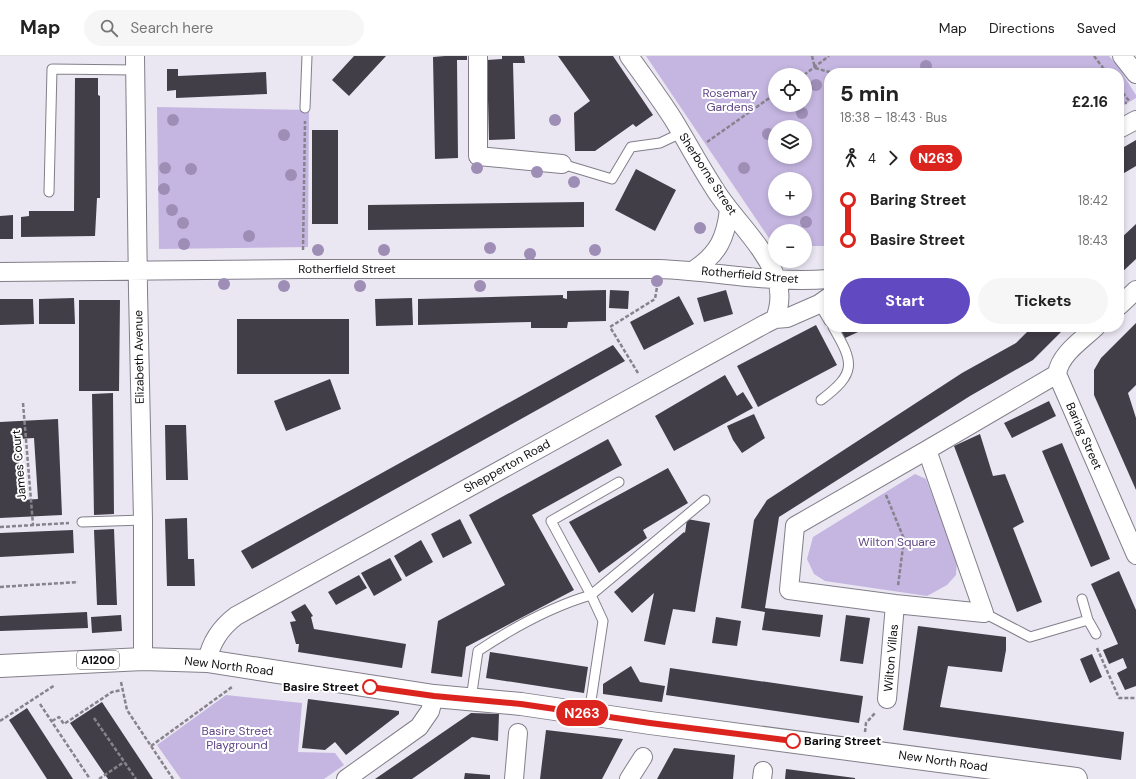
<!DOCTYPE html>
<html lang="en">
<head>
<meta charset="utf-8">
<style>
  body { margin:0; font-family:"DM Sans",sans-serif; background:#f6f6f6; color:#222; height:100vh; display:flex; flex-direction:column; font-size:15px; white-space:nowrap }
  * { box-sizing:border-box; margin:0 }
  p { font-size:13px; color:#767676 }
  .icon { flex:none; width:22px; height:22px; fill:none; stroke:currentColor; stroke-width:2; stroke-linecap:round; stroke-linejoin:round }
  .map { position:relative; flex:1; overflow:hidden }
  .panel { position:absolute; left:824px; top:12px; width:300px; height:264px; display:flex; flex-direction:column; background:#fff; border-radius:16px; box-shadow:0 2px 6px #0003 }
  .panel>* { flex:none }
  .badge { padding:0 8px; border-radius:13px; font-size:14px; line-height:26px }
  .buttons { position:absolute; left:768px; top:12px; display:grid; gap:8px }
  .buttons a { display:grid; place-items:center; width:44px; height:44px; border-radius:50%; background:#fff; box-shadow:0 2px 6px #0003; font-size:20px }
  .map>.badge { position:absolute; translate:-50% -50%; box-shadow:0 0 0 2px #fff }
  .legs { display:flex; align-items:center; gap:6px; height:44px; padding:0 16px; font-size:13px }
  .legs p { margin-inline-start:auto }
  .headline { display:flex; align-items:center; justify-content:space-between; height:68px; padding:0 16px }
  h1 { font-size:22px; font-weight:700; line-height:30px }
  .button { display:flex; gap:8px; margin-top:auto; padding:8px 16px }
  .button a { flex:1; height:46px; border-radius:24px; background:#6149c1; color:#fff; font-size:16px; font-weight:700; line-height:46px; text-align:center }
  .button a+a { background:#f6f6f6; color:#222 }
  ul { padding:0 16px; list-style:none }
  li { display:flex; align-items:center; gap:14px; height:40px; font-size:15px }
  li i { display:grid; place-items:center; width:6px; height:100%; margin:0 5px; background:currentColor }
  li i::after { content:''; width:10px; height:10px; margin:-5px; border:3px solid; border-radius:50%; background:#fff }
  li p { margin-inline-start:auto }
  li:first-child i { background:linear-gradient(#0000 50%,currentColor 0) }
  li:last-child i { background:linear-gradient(currentColor 50%,#0000 0) }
  header { display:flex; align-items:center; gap:24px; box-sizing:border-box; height:56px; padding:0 20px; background:#fff; border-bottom:1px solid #e0e0e0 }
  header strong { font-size:19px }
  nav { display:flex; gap:22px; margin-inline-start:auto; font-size:14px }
  .search { width:280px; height:36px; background:#f6f6f6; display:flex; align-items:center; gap:10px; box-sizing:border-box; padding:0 14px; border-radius:22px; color:#767676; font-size:15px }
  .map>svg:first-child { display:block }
  .green { fill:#c5b6e1; fill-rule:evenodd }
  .building { fill:#423e48; fill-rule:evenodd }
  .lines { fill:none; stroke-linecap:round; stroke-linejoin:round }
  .service-casing { stroke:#827f8a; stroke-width:11 }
  .minor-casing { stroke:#827f8a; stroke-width:20 }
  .primary-casing { stroke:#827f8a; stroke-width:24 }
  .path { stroke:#86838c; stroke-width:2.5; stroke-dasharray:4 2; stroke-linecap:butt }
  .service { stroke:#fff; stroke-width:9 }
  .minor { stroke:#fff; stroke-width:18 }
  .primary { stroke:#fff; stroke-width:22 }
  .tree { fill:#9e8eb6 }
  .line-1-casing { stroke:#fff; stroke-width:9 }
  .line-1 { stroke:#dc241f; stroke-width:6 }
  .stop-1-dot { fill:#fff; stroke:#dc241f; stroke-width:2 }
  .labels { text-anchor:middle; stroke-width:4; stroke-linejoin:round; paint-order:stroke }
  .shield { fill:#fff; stroke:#565558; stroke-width:1 }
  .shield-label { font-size:11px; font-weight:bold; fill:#0d0c10 }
  .park-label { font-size:12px; fill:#604685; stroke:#fff }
  .street-label { font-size:12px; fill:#0d0c10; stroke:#fff }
  .stop-label { font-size:12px; font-weight:bold; fill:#0d0c10; stroke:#fff; text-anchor:end }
</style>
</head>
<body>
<header>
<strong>Map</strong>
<div class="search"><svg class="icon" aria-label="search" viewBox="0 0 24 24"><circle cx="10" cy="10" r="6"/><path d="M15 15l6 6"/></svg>Search here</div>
<nav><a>Map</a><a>Directions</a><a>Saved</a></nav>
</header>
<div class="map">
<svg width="1136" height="723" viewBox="0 0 1136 723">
  <rect width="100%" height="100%" fill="#eae6f2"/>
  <path class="green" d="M646,0H1109L1117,9L1136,39V42L1119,52V17H829V190H805V175H775V191ZM775,19H805V49H775ZM775,71H805V101H775ZM775,123H805V153H775Z
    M157,51L309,54L308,191L159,193Z
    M915,418L926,423L957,504L956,519L947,529L927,540L825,525L814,518L807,503L813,481Z
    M226,639L302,647L298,696L335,697L344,709L324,723H181L157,689Z"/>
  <path class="building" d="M354,0H386L349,40L332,24Z
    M445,0H467V4H457L458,102L435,103L433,1Z
    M502,0H524L525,7H513L515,83L489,84L487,4L502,3Z
    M558,0H613L653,59L636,71L633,68L595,95H575L574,57L590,45Z
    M167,13H178V20L266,16L267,38L176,42V34L167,35Z
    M75,22H98V39L100,40V142H97L95,180L21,181V161L29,160V155H74Z
    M312,74H338V168H312Z
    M1136,84V110L1119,120V94Z
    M636,113L676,134L655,175L615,154Z
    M584,146V171L368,174V149Z
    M13,159V183H0V160Z
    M1136,168V203L1119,219V184Z
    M606,234V265L568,266L567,272H531V266L418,269V243L563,239V242L567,243V235Z
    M610,234L629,235L628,253L609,252Z
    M726,234L733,258L704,266L697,242Z
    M679,240L694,268L644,294L630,266Z
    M74,242L75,268H39V243Z
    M412,242L413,269L376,270L375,243Z
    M0,243H33L34,268L0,269Z
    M79,244H120L119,335H79Z
    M237,263H349V318H237Z
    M1136,267V329L1128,337L1136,362V434L1094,339V314L1101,302Z
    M816,269L837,309L758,351L737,310Z
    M837,271H869L845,282Z
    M1032,271H1066L1033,304L970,340L779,461L765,552L823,559L820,581L762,574L765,556L741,552L754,464L767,444L962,317L1016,287Z
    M613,289L625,305L252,513L241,495Z
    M725,319L737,340L743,336L753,352L674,395L655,360Z
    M330,323L341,353L286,375L274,345Z
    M113,337L114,458L94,459L92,338Z
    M1049,345L1056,360L1012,382L1004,367Z
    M754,358L765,382L742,397L733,384L727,370Z
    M58,363L62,459L0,462V366ZM34,382L38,443L21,444L18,383Z
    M165,369H186L188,424H166Z
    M980,378L993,420L1005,418L1024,466L1013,472L1042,546L1017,556L954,390Z
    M608,383L622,409L532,459L574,534L466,591L462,621L431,617L438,565L505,529L469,459Z
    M1062,387L1110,503L1091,511L1042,395Z
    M668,412L688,447L643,474L647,482L599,517L569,466Z
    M187,462L188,503H194L195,530H167L165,463Z
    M460,463L472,487L443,502L431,478Z
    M687,463L710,467L695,556L673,553L665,589L644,585L654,537L632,557L614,536L684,476L685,477Z
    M114,473L117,549H97L94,474Z
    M73,474L74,497L0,501V477Z
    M421,484L433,506L406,521L394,500Z
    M390,502L402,524L374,540L361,517Z
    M1119,515L1136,554V630L1125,634L1117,617L1127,612L1123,602L1109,608L1103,594L1118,588L1091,528Z
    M359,519L367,532L336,549L328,536Z
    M305,548L313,560L311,561L314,573L406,588L402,612L298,596L299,588H296L290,566L296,565L291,556Z
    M87,556L88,572L0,575V560Z
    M121,559L122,575L92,577L91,561Z
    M846,559L870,562L863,608L840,605Z
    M716,561L741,565L737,590L712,587Z
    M918,570L1006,581V594L1002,616L948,610L940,651L1124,676L1121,704L903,674Z
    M490,596L588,611L584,637L486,622Z
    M1092,598L1102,621L1090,627L1080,603Z
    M631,610L640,626L665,630L662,646L603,638V628Z
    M670,612L863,640L859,667L666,639Z
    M308,643L399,655V658L346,699L335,686L325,694L302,692Z
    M102,646L153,723H108L70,667Z
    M27,652L73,723H47L9,664Z
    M471,657L499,658L498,685L472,681L412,723H375Z
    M546,674L623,683L602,723H540Z
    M674,692L735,699L733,723H657Z
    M786,713L855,722V723H785Z
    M465,717L490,719V723H464Z"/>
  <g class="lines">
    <defs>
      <path id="service" d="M305,52L307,0
        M562,108L612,123L631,91L660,87L681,77
        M49,136L52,13L135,14
        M819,248L829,265
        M821,344C857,317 854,307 833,271
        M619,426L551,465L591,539L705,444
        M82,466L143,464
        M1082,543L1088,564L1096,578
        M984,557L1030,581L1088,564
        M471,643L478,595C514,571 550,551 591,539L603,565L589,658"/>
      <path id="minor" d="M135,0L138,235L143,464V603
        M478,0V100L562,108
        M629,0C644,21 659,41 673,63C689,89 703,116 720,141C739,168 765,192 777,224C781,237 780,250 775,263
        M1122,0L1136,18
        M1119,73L1136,64
        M694,214C718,198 726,182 729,153
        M0,216L303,213H659C716,215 772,228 829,223
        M1119,250L1136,234
        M1096,271C1082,284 1060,298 1057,318L1136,499
        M927,394L984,557L895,548L789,534L795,470Z
        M927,394L1057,318
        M207,605C211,586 220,572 236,560L765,268L775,263L787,262L819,248L829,241
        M887,643L895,548
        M346,723L419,671L430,655L434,640
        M514,723L518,677
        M629,723L643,701
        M762,723L763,715"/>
      <path id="primary" d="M0,610L143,603L207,605L434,640L521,648L650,667L1076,723"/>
    </defs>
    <use href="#service" class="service-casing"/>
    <use href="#minor" class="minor-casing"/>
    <use href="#primary" class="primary-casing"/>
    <path class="path" d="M812,0L815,12
      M1094,0L1107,17
      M815,12L833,17
      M804,19L829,0
      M1119,32L1130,46
      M1119,46L1127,47
      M707,86L775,38
      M303,194L305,65
      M638,317L610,271L655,243L657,231
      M23,347L33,469
      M886,439L904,483L898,530
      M0,471L69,467
      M0,531L78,526
      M1097,592L1119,642H1136
      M121,626L127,654L173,723
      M40,648L90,723
      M94,662L136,723
      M0,665L55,629
      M52,665L59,661L64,668L112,636L122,634
      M865,676L866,667L875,657
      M151,690L232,631
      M99,723L124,706"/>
    <use href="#service" class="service"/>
    <use href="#minor" class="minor"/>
    <use href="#primary" class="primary"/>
  </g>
  <g class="tree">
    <circle cx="926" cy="10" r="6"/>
    <circle cx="816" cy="29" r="6"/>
    <circle cx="802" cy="57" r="6"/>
    <circle cx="173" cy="64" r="6"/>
    <circle cx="555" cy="64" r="6"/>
    <circle cx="768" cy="78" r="6"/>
    <circle cx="284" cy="79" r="6"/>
    <circle cx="165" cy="112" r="6"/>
    <circle cx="477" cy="112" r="6"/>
    <circle cx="744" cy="112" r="6"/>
    <circle cx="191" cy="113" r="6"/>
    <circle cx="537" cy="116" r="6"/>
    <circle cx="291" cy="119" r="6"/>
    <circle cx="574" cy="126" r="6"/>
    <circle cx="164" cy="133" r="6"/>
    <circle cx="172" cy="154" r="6"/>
    <circle cx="806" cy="166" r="6"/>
    <circle cx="183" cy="167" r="6"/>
    <circle cx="700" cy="172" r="6"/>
    <circle cx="249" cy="180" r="6"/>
    <circle cx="184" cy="188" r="6"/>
    <circle cx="490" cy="192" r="6"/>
    <circle cx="318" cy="194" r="6"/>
    <circle cx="384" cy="194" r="6"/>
    <circle cx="595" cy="194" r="6"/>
    <circle cx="530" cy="198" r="6"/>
    <circle cx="657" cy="225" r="6"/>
    <circle cx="224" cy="228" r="6"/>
    <circle cx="284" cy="230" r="6"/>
    <circle cx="360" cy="230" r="6"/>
    <circle cx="480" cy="230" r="6"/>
  </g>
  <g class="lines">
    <defs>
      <path id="line-1" d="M370,631L434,640L521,648L650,667L793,685"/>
    </defs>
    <use href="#line-1" class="line-1-casing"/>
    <use href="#line-1" class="line-1"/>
  </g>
  <g class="stop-1-dot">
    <circle cx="370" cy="631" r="7"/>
    <circle cx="793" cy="685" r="7"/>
  </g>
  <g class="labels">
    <rect class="shield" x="77" y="595" width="42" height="18" rx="3"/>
    <g class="shield-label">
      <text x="98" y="608">A1200</text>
    </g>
    <g class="park-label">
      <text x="730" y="41">Rosemary<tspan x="730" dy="14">Gardens</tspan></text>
      <text x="897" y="490">Wilton Square</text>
      <text x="237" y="679">Basire Street<tspan x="237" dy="14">Playground</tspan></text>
    </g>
    <g class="street-label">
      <text transform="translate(708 118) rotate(57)" y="4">Sherborne Street</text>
      <text x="347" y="217">Rotherfield Street</text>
      <text transform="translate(750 219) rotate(5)" y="4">Rotherfield Street</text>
      <text transform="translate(139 301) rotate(-91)" y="4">Elizabeth Avenue</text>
      <text transform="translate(1084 380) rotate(66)" y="4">Baring Street</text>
      <text transform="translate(19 409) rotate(-95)" y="4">James Court</text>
      <text transform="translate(507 410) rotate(-29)" y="4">Shepperton Road</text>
      <text transform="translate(891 602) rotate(-85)" y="4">Wilton Villas</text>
      <text transform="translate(229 610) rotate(7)" y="4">New North Road</text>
      <text transform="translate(943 705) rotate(8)" y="4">New North Road</text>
    </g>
    <g class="stop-label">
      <text x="359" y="635">Basire Street</text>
      <text x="804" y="689" text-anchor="start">Baring Street</text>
    </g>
  </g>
</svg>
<div class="buttons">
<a><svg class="icon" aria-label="locate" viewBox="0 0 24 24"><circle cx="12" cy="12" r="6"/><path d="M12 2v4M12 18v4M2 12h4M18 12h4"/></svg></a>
<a><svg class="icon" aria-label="layers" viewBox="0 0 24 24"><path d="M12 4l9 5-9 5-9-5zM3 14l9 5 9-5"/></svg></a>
<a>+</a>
<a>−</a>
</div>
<b class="badge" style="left:582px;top:657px;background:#dc241f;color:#fff">N263</b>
<section class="panel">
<div class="headline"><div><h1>5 min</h1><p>18:38 – 18:43 · Bus</p></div><b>£2.16</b></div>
<div class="legs"><svg class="icon" aria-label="walk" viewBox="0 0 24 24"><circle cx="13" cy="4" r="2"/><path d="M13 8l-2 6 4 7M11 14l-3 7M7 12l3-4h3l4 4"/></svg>4<svg class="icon" aria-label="forward" viewBox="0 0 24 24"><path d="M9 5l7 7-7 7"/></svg><b class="badge" style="background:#dc241f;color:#fff">N263</b></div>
<ul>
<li><i style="color:#dc241f"></i><b>Baring Street</b><p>18:42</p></li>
<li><i style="color:#dc241f"></i><b>Basire Street</b><p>18:43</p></li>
</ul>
<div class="button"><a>Start</a><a>Tickets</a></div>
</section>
</div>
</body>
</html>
